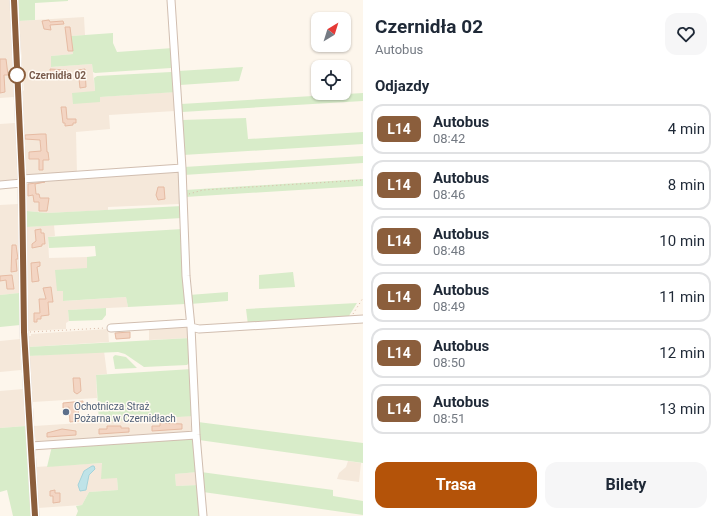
<!DOCTYPE html>
<html lang="pl">
<head>
<meta charset="utf-8">
<style>
  body { margin:0; font-family:Roboto,sans-serif; background:#f6f6f7; color:#1f2937; height:100vh; display:flex; flex-direction:column; font-size:15px; white-space:nowrap }
  * { box-sizing:border-box; margin:0 }
  p { font-size:13px; color:#747a83 }
  .icon { flex:none; width:22px; height:22px; fill:none; stroke:currentColor; stroke-width:2; stroke-linecap:round; stroke-linejoin:round }
  .map { position:relative; flex:1; overflow:hidden }
  .panel { display:flex; flex-direction:column; background:#fff; width:356px }
  .panel>* { flex:none }
  .badge { padding:0 8px; border-radius:6px; font-size:14px; line-height:26px }
  .needle { width:26px; rotate:38deg }
  .controls { position:absolute; left:311px; top:12px; display:grid; gap:8px }
  .controls a { display:grid; place-items:center; width:40px; height:40px; border-radius:8px; background:#fff; box-shadow:0 1px 3px #0004; font-size:20px }
  .map>.badge { position:absolute; translate:-50% -50%; box-shadow:0 0 0 2px #fff }
  h2 { padding:0 12px; font-size:15px; line-height:36px }
  .round { display:grid; place-items:center; flex:none; width:42px; height:42px; border-radius:12px; background:#f6f6f7 }
  .summary { display:flex; align-items:center; justify-content:space-between; height:68px; padding:0 12px }
  h1 { font-size:19px; font-weight:700; line-height:30px }
  .action { display:flex; gap:8px; margin-top:auto; padding:8px 12px }
  .action a { flex:1; height:46px; border-radius:12px; background:#b45309; color:#fff; font-size:16px; font-weight:700; line-height:46px; text-align:center }
  .action a+a { background:#f6f6f7; color:#1f2937 }
  ul { padding:0; list-style:none }
  li { display:flex; align-items:center; gap:12px; height:50px; margin:0 8px 6px; padding:0 4px; border:2px solid #e0e1e3; border-radius:12px }
  li div { flex:1 }
  li b { display:block; font-size:15px }
  li em { font-style:normal }
  li .badge { min-width:44px; font-weight:700; text-align:center }
  main { display:flex; flex:1; min-height:0 }
  .map>svg:first-child { display:block }
  .residential { fill:#f5e8da }
  .green { fill:#d8ecc9 }
  .water { fill:#bfe3e8; stroke:#a5d3da }
  .building { fill:#f3d5c3; stroke:#e6bba3 }
  .lines { fill:none; stroke-linecap:round; stroke-linejoin:round }
  .minor-casing { stroke:#d1beb0; stroke-width:9 }
  .path { stroke:#d9b8a5; stroke-width:1; stroke-dasharray:1 3; stroke-linecap:butt }
  .minor { stroke:#fff; stroke-width:7 }
  .line-casing { stroke:#fff; stroke-width:9 }
  .line { stroke:#8b5e3c; stroke-width:6 }
  .stop-dot { fill:#fff; stroke:#8b5e3c; stroke-width:2 }
  .service-dot { fill:#5c6f8a; stroke:#fffaf3; stroke-width:1.5 }
  .labels { text-anchor:middle; stroke-width:3; stroke-linejoin:round; paint-order:stroke }
  .stop-label { font-size:10px; font-weight:bold; fill:#7a5c4d; stroke:#fffaf3; text-anchor:start }
  .service-label { font-size:10px; fill:#4e5e75; stroke:#fffaf3; text-anchor:start }
</style>
</head>
<body>
<main>
<div class="map">
<svg width="363" height="516" viewBox="0 0 363 516">
  <rect width="100%" height="100%" fill="#fdf6ec"/>
  <path class="residential" d="M0,0H10L14,97L0,98Z
    M84,17L85,35L71,36L73,54L51,56V67L92,64L95,91L100,101L99,97L174,92L175,111L109,115L110,129L76,132L77,174L25,177L24,120H23L24,111L22,110L21,93L24,90L19,21Z
    M15,123L18,181L0,183V124Z
    M177,170L181,174L179,204L108,207V210L47,213L27,211L25,181Z
    M18,204L21,279L19,293L0,295V205Z
    M54,225L55,236L48,237L49,258L87,257L88,268L57,291H63L64,301L126,297L128,307L68,310L69,321L66,323V329L28,331L27,227Z
    M188,325L190,338L149,340V327Z
    M108,329L109,342L28,347V336H31V334Z
    M20,339L21,370L0,372V341Z
    M104,351L107,374L96,375L97,398L33,402L28,356Z
    M23,389L26,426L0,428V391Z
    M190,416L192,437L36,445L34,426Z
    M348,461L361,463L359,482L337,479L339,473L346,467Z
    M103,463L117,477L118,490L89,492L82,505L38,508L35,467Z
    M197,472L198,485L176,486L175,474Z"/>
  <path class="green" d="M18,0H68V1L35,3V20L19,21Z
    M113,33V43L117,52L173,48L175,66L171,68L95,73L93,72L92,64L51,67V56L73,54L71,36Z
    M243,67L239,81L180,85L178,71Z
    M171,72L175,74L177,92L100,97V102L73,104L72,93L95,91L94,78L97,76Z
    M363,93V101L182,112L181,104Z
    M246,118L248,139L363,132V144L183,155L182,120Z
    M363,156V163L184,175V167Z
    M363,179V186L185,197V190Z
    M182,206V218L27,227V211L47,213Z
    M183,229L185,304L128,307L126,297L63,301V291H57L55,270L87,268V257L96,256L95,246L49,248L48,237Z
    M293,272L295,287L259,289V275Z
    M228,292V301L190,304L189,295Z
    M19,293L20,325L0,327V295Z
    M357,303L347,319L248,325L246,309Z
    M106,308V315L102,320L69,321L68,310Z
    M190,338L191,361L187,365L144,367L125,354L118,352L28,356V347Z
    M115,355L126,357L137,368L115,369L113,357Z
    M192,369L194,416L99,422L96,375Z
    M198,422L363,443V463L199,440Z
    M26,426L31,516H13L7,490L0,492V428Z
    M194,437L198,472L175,474L176,486L198,485L202,516H76L78,511L76,506L82,505L89,492L118,490L117,478L101,479L102,463L47,467L52,446Z
    M201,472L333,490V496L363,501V515L203,492Z"/>
  <path class="water" d="M92,466H94L95,469L89,475L86,490L80,491L78,485L84,471Z"/>
  <path class="building" d="M49,20L50,22L63,21L64,24L50,25L51,30L44,29L42,21Z
    M65,27H70L73,51H68Z
    M0,59H6L8,75H4L5,92L0,93Z
    M50,69L67,70V74L51,78Z
    M85,69L86,87L80,88L78,70Z
    M61,107H66L67,119H76V123H73V125L65,126V123H63Z
    M41,134H46L47,152H48L49,160H43V170H39V159H29V152L41,151L40,140L25,139V135Z
    M45,182L35,184L36,194H39L40,198H49L47,211H39V202H34L33,195L28,196V184Z
    M158,187H164L165,199L158,200L156,195Z
    M41,229V233H44L45,244H42V246L32,248V244L36,241L35,230Z
    M12,245H16L18,259H16L17,271L11,272Z
    M40,262V266L37,267L39,281L32,282L31,263Z
    M12,275L14,289H7L6,280L0,281V276Z
    M51,287L53,302H48L49,315L41,316V319H37V322H34V313H40L39,299H46L43,288Z
    M130,332V338L116,339L115,333Z
    M73,378H80L81,391L77,394L74,392Z
    M83,401V408H78L79,421L70,422L69,407L63,408V403Z
    M160,423L182,424V429L152,431V426H160Z
    M107,426H121V428H129V432L99,434V429H107Z
    M62,429L76,431V435L47,437V433Z
    M55,490V493H60V502L53,503V496H50V491Z"/>
  <g class="lines">
    <defs>
      <path id="minor" d="M14,0L22,179L24,332L35,516
        M171,0L182,168
        M22,179L182,168L186,276L191,327L199,329L363,319
        M0,185L22,183
        M191,327L196,435L203,516
        M111,328L190,323
        M31,446L196,435"/>
    </defs>
    <use href="#minor" class="minor-casing"/>
    <path class="path" d="M189,194L203,190L363,180
      M353,314L363,298
      M30,332L105,328"/>
    <use href="#minor" class="minor"/>
  </g>
  <g class="lines">
    <defs>
      <path id="line" d="M14,0L22,179L24,332L35,516"/>
    </defs>
    <use href="#line" class="line-casing"/>
    <use href="#line" class="line"/>
  </g>
  <circle class="stop-dot" cx="17" cy="75" r="8"/>
  <circle class="service-dot" cx="66" cy="412" r="4"/>
  <g class="labels">
    <g class="stop-label">
      <text x="29" y="79">Czernidła 02</text>
    </g>
    <g class="service-label">
      <text x="74" y="410">Ochotnicza Straż<tspan x="74" dy="12">Pożarna w Czernidłach</tspan></text>
    </g>
  </g>
</svg>
<div class="controls">
<a><svg class="needle" viewBox="-14 -14 28 28"><path d="M0-13l5 13h-10z" fill="#e53935"/><path d="M0 13l5-13h-10z" fill="#747a83"/></svg></a>
<a><svg class="icon" aria-label="locate" viewBox="0 0 24 24"><circle cx="12" cy="12" r="6"/><path d="M12 2v4M12 18v4M2 12h4M18 12h4"/></svg></a>
</div>
</div>
<section class="panel">
<div class="summary"><div><h1>Czernidła 02</h1><p>Autobus</p></div><a class="round"><svg class="icon" aria-label="heart" viewBox="0 0 24 24"><path d="M12 20l-8-8c-3-5 5-10 8-4 3-6 11-1 8 4z"/></svg></a></div>
<h2>Odjazdy</h2>
<ul>
<li><span class="badge" style="background:#8b5e3c;color:#fff">L14</span><div><b>Autobus</b><p>08:42</p></div><em>4 min</em></li>
<li><span class="badge" style="background:#8b5e3c;color:#fff">L14</span><div><b>Autobus</b><p>08:46</p></div><em>8 min</em></li>
<li><span class="badge" style="background:#8b5e3c;color:#fff">L14</span><div><b>Autobus</b><p>08:48</p></div><em>10 min</em></li>
<li><span class="badge" style="background:#8b5e3c;color:#fff">L14</span><div><b>Autobus</b><p>08:49</p></div><em>11 min</em></li>
<li><span class="badge" style="background:#8b5e3c;color:#fff">L14</span><div><b>Autobus</b><p>08:50</p></div><em>12 min</em></li>
<li><span class="badge" style="background:#8b5e3c;color:#fff">L14</span><div><b>Autobus</b><p>08:51</p></div><em>13 min</em></li>
</ul>
<div class="action"><a>Trasa</a><a>Bilety</a></div>
</section>
</main>
</body>
</html>
